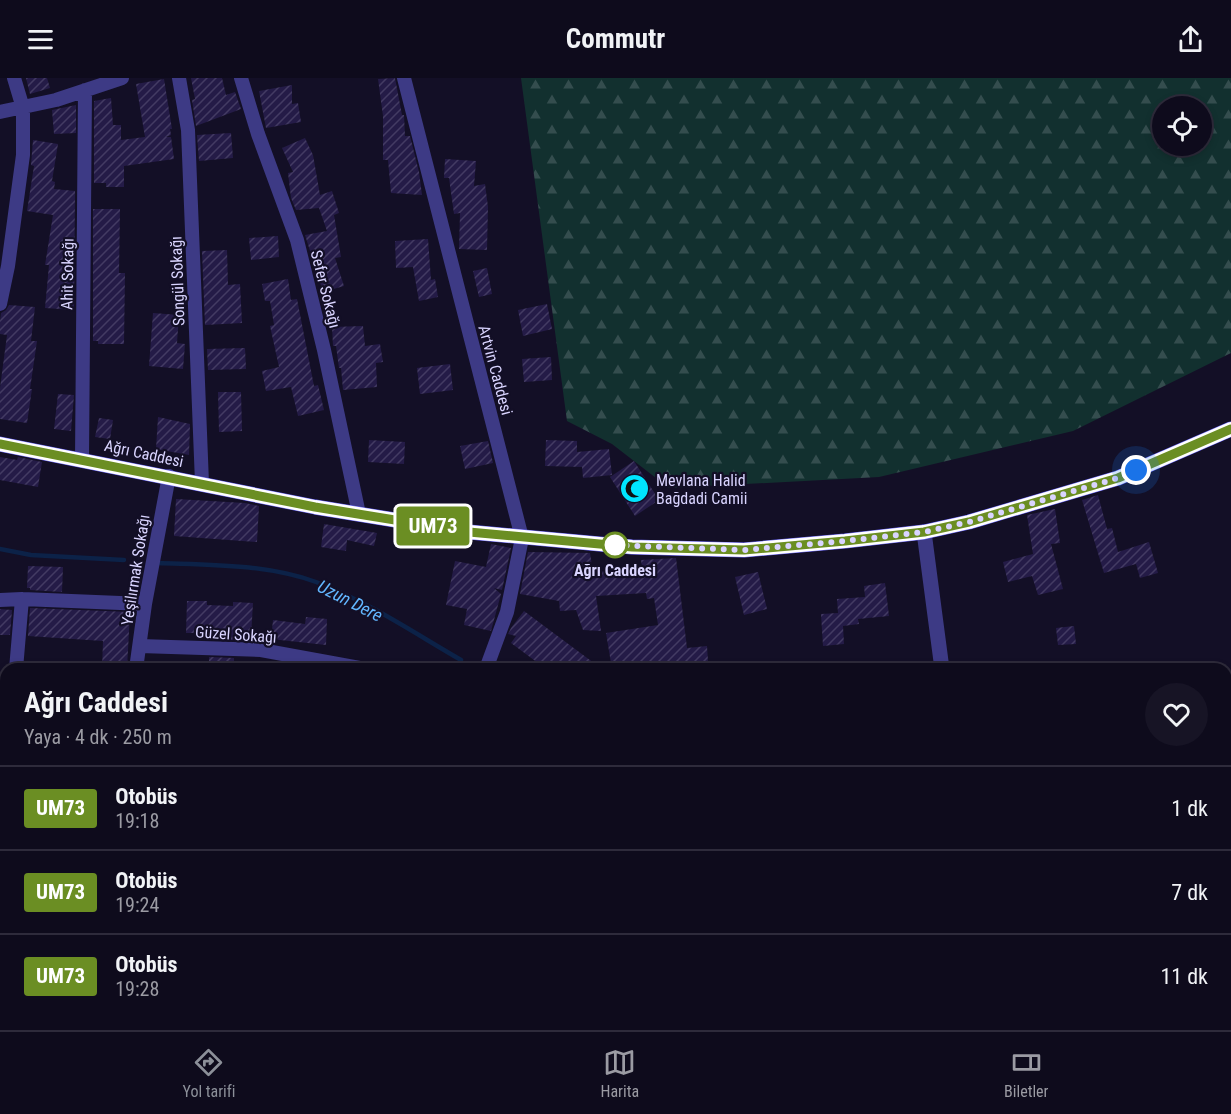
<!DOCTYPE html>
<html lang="tr">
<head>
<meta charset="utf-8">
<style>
  body { margin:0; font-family:"Roboto Condensed",sans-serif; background:#171425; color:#f1f3f6; height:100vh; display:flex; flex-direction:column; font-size:22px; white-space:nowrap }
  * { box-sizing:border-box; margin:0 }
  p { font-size:20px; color:#9b9ba3 }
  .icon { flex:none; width:33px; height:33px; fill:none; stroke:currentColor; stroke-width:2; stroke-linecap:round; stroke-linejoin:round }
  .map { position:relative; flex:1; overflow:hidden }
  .sheet { position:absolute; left:0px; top:585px; width:1232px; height:368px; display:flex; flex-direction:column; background:#0e0b1c; border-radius:18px 18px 0 0; box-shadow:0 3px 9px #0003,0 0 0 2px #2e2b3b }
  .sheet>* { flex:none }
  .badge { padding:0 12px; border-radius:4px; font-size:21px; line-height:39px }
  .tools { position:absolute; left:1152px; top:18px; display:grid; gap:12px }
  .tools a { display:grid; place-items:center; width:60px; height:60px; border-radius:50%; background:#0e0b1c; box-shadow:0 3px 9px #0003,0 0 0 2px #2e2b3b; font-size:30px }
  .you { position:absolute; width:30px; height:30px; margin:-15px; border:4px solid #fff; border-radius:50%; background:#1a73e8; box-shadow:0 0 0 9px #1a73e833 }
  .map>.badge { position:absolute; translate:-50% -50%; box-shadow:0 0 0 3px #fff }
  .round { display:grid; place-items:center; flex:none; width:63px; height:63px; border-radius:32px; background:#171425 }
  .head { display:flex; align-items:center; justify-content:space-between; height:102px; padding:0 24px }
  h1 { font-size:28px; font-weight:700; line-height:45px }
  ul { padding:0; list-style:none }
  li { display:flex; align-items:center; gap:18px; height:84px; padding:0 24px; border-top:2px solid #2e2b3b }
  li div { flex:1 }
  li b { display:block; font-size:22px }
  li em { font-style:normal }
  li .badge { min-width:66px; font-weight:700; text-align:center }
  header { display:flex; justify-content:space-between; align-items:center; height:78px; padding:0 24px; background:#0e0b1c; font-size:27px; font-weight:700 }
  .menu { display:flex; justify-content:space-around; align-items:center; height:84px; border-top:2px solid #2e2b3b; background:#0e0b1c; font-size:16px; color:#9b9ba3 }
  .menu a { display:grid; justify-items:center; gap:3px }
  .menu .active { color:#8c9099 }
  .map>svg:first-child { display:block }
  .forest { fill:url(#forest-firs); fill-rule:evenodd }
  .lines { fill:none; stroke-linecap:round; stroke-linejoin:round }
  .stream { stroke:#0c2248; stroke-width:4.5 }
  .building { fill:url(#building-hatch) }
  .minor { stroke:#3d3a85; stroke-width:14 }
  .tertiary { stroke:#3d3a85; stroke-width:15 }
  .secondary { stroke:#6f6bff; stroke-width:15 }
  .line-casing { stroke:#fff; stroke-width:14 }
  .line { stroke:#6b8e23; stroke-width:9 }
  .walk { stroke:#d9d4ff; stroke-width:6; stroke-dasharray:0 10.8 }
  .stop-dot { fill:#fff; stroke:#6b8e23; stroke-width:3 }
  .labels { text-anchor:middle; stroke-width:4.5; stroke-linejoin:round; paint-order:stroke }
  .street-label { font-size:16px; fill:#d9d4ff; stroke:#130f26 }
  .poi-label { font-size:16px; fill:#d9d4ff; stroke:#130f26; text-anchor:start }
  .stop-label { font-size:16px; font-weight:bold; fill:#d9d4ff; stroke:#130f26 }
  .water-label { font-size:18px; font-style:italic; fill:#62b6ff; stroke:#130f26 }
</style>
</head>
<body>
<header><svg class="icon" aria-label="menu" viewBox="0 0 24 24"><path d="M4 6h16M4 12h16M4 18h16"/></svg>Commutr<svg class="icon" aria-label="share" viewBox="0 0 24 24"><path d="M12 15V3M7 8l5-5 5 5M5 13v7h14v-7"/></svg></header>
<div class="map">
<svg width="1231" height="952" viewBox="0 0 1231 952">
  <defs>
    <pattern id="forest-firs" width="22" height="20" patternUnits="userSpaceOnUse" patternTransform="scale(1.5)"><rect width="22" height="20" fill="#12302f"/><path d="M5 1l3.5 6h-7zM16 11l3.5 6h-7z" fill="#344d4e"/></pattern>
    <pattern id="building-hatch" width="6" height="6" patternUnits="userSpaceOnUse" patternTransform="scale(1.5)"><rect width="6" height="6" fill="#241b47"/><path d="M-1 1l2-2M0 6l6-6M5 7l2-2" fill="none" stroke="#433b63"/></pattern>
  </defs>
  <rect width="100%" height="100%" fill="#130f26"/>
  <path class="forest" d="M521,0H1231V275L1073,353L879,399L669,410L612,366L567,343ZM1162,28H1202V68H1162Z"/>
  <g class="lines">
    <path class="stream" d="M0,471L31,477L124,482
      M158,485C211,487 266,486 316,504C367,523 414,555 461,582
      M1226,602L1231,599"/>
  </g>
  <path class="building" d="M26,0H47L50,10L30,16Z
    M191,0H222L226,17L235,14L241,31L196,48L192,22L195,21Z
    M395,0L402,37H404L405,58H410L419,94L422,117L391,115L388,82H383V38L378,1Z
    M164,1L172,51H170L171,57L166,59H171L174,81L124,88V109H106V105H94V23L111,20L113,47H121V62L145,59L136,6Z
    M292,7V26L298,25L301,44L266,50L259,13Z
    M76,27V55L54,56L52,32Z
    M231,55L233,80L199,83L197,57Z
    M305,60L313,77L320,117L332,113L339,135L334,137L341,179L335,180L344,208L323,214L305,157L327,153L319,130L296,132L291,120L288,95L293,94L282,70Z
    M33,62L58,66L52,103L55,104L54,111L75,113L74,232L45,230L49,187H45L53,137L27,133L34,88L31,87Z
    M445,81L476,83L474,108L485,106L488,129L487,172L459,171L460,135L454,136L449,100H444Z
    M93,131H120L119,195H125L124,266H98V263H93Z
    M278,158L279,179L251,182L249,160Z
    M428,161L431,202L435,201L438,219L419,223L413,189L396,190L395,163Z
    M227,172L228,207L240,206L242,245L205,247L202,173Z
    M487,190L492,216L479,219L473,193Z
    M288,201L291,222L297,221L314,308L318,307L324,332L298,338L291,309L266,313L262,293L279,289L270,248L274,247L270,223H265L262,206Z
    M547,226L552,251L523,258L518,232Z
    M9,227L35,229L31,263H37L30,311H32L27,345L0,341V310L7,257L0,256V243L1,235L6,232Z
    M153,235L179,237L177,265L185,266L183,291L149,288Z
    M363,248L365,268L380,266L383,284L376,285L377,309L343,312L341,290H339L336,268H333L332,249Z
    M245,270L246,291L208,292L207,271Z
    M551,279L552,302L524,304L522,281Z
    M450,286L453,312L420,316L417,290Z
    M218,314H241L242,353L219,354Z
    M58,316L74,317L71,353L54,351Z
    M158,339L190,346L189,377L156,371Z
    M99,340L113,342L110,361L95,359Z
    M369,362L405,364L404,386L368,384Z
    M546,362L577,363V374L609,371L612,397L583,400L582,389L545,388Z
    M488,363L493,385L465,391L460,368Z
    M0,379L17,382L18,379L42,384L38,409L0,402Z
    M634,383L659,422L635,438L610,399Z
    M1098,417L1107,451L1112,450L1118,474L1149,464L1158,495L1140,500L1136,486L1104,495L1082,422Z
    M176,421L245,425L259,428L257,464L174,458Z
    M1055,431L1060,465L1051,466L1063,511L1038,517L1032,498L1008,504L1003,484L1033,476L1027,437Z
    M324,446L377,455L374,468L347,462L346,473L321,469Z
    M491,466L511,470L502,512L494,510L501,516L491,553L464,547L467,531L446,527L455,483L486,489Z
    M528,474L590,475L593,494L642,490L641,482L676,480L687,570L707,568L708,583L689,585V591H612L606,555L658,547L654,520L647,521L646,515L596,518L601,553L583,552L576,532L560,533L559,523L520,516Z
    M28,488L63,489L62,514L30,512V510H27Z
    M758,494L767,531L744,537L735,499Z
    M885,505L889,538L858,541L859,546L843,548L844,566L823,568L821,536L838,535L837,521L865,519L864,508Z
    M187,523H207V527L233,528V524L253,525L251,559L233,558L234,562L208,561V555H186Z
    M30,530L130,534L127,591H102L103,563L28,558Z
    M0,531L12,532L10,557H0Z
    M524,533L571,568L602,591H546L511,565L516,558L508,556L511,550Z
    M306,539L327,541L326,567L271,561L273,542L305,546Z
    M1074,548L1076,566L1058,567L1056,550Z
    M209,579L234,580V591H209Z"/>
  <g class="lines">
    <path class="minor" d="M179,0L188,52L202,405
      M241,0L258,56L297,162L324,272L359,436
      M404,0L522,460L507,534L486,591
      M0,34L56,22L122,0
      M0,226L8,188L23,77V30L14,0
      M82,381L85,12
      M0,522L22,521L145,526
      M140,568L261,572L365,591
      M16,591L22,521
      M136,591L145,526L169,398
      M0,668H6
      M1226,742L1231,737
      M0,763H6
      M1226,771L1231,789
      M1226,804L1231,803
      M0,860L6,862
      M1226,878L1231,861
      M1226,938L1231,939
      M399,946L412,952
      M832,946L847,951L917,946
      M61,952L62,946
      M141,952L143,946
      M303,952L306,946
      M634,952L641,946
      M1177,952L1181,946"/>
    <path class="tertiary" d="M924,454L942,591
      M1226,636L1231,634"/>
    <path class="secondary" d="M0,366L315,429L469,454L632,469L744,472L845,463L924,454L969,444L1118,400L1231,351"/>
  </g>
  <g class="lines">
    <defs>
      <path id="line" d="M0,366L315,429L469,454L632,469L744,472L845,463L924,454L969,444L1118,400L1231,351"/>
    </defs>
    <use href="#line" class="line-casing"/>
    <use href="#line" class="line"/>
    <path class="walk" d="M615,467H610L744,472L845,463L924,454L969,444L1118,400L1136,392"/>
  </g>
  <defs>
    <symbol id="mosque-disc" viewBox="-11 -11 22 22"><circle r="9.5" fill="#00e5ff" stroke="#130f26"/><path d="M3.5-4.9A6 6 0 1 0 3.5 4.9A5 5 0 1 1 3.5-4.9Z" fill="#111"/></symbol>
  </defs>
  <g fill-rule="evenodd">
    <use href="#mosque-disc" x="618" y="394" width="33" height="33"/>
  </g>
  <circle class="stop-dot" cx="615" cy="467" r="12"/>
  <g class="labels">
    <g class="street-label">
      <text transform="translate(67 196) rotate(-89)" y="6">Ahit Sokağı</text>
      <text transform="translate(177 203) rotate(-92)" y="6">Songül Sokağı</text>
      <text transform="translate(326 211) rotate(76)" y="6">Sefer Sokağı</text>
      <text transform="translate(496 292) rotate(75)" y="6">Artvin Caddesi</text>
      <text transform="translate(144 375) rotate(12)" y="6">Ağrı Caddesi</text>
      <text transform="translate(135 492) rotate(-81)" y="6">Yeşilırmak Sokağı</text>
      <text transform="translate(236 556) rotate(4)" y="6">Güzel Sokağı</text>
    </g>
    <g class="poi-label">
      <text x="656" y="408">Mevlana Halid<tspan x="656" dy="18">Bağdadi Camii</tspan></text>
    </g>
    <g class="stop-label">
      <text x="615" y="498">Ağrı Caddesi</text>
    </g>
    <g class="water-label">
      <text transform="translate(350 523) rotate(27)" y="6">Uzun Dere</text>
    </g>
  </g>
</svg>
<div class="tools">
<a><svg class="icon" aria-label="locate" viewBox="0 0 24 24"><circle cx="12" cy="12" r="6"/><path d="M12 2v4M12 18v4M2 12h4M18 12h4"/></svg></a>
</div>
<div class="you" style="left:1136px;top:392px"></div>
<b class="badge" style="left:433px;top:448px;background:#6b8e23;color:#fff">UM73</b>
<section class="sheet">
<div class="head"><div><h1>Ağrı Caddesi</h1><p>Yaya · 4 dk · 250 m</p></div><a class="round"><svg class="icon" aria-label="heart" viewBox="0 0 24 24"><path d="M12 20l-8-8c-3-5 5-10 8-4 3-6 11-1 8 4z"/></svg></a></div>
<ul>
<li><span class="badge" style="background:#6b8e23;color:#fff">UM73</span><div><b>Otobüs</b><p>19:18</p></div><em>1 dk</em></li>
<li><span class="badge" style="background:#6b8e23;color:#fff">UM73</span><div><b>Otobüs</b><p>19:24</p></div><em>7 dk</em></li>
<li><span class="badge" style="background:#6b8e23;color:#fff">UM73</span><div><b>Otobüs</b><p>19:28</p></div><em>11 dk</em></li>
</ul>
</section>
</div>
<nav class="menu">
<a class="active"><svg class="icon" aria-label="directions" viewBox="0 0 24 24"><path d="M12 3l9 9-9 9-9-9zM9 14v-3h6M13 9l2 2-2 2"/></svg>Yol tarifi</a>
<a><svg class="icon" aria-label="map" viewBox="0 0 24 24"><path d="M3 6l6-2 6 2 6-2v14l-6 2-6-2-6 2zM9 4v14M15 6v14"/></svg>Harita</a>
<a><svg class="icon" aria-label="tickets" viewBox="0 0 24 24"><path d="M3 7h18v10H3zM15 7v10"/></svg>Biletler</a>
</nav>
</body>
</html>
